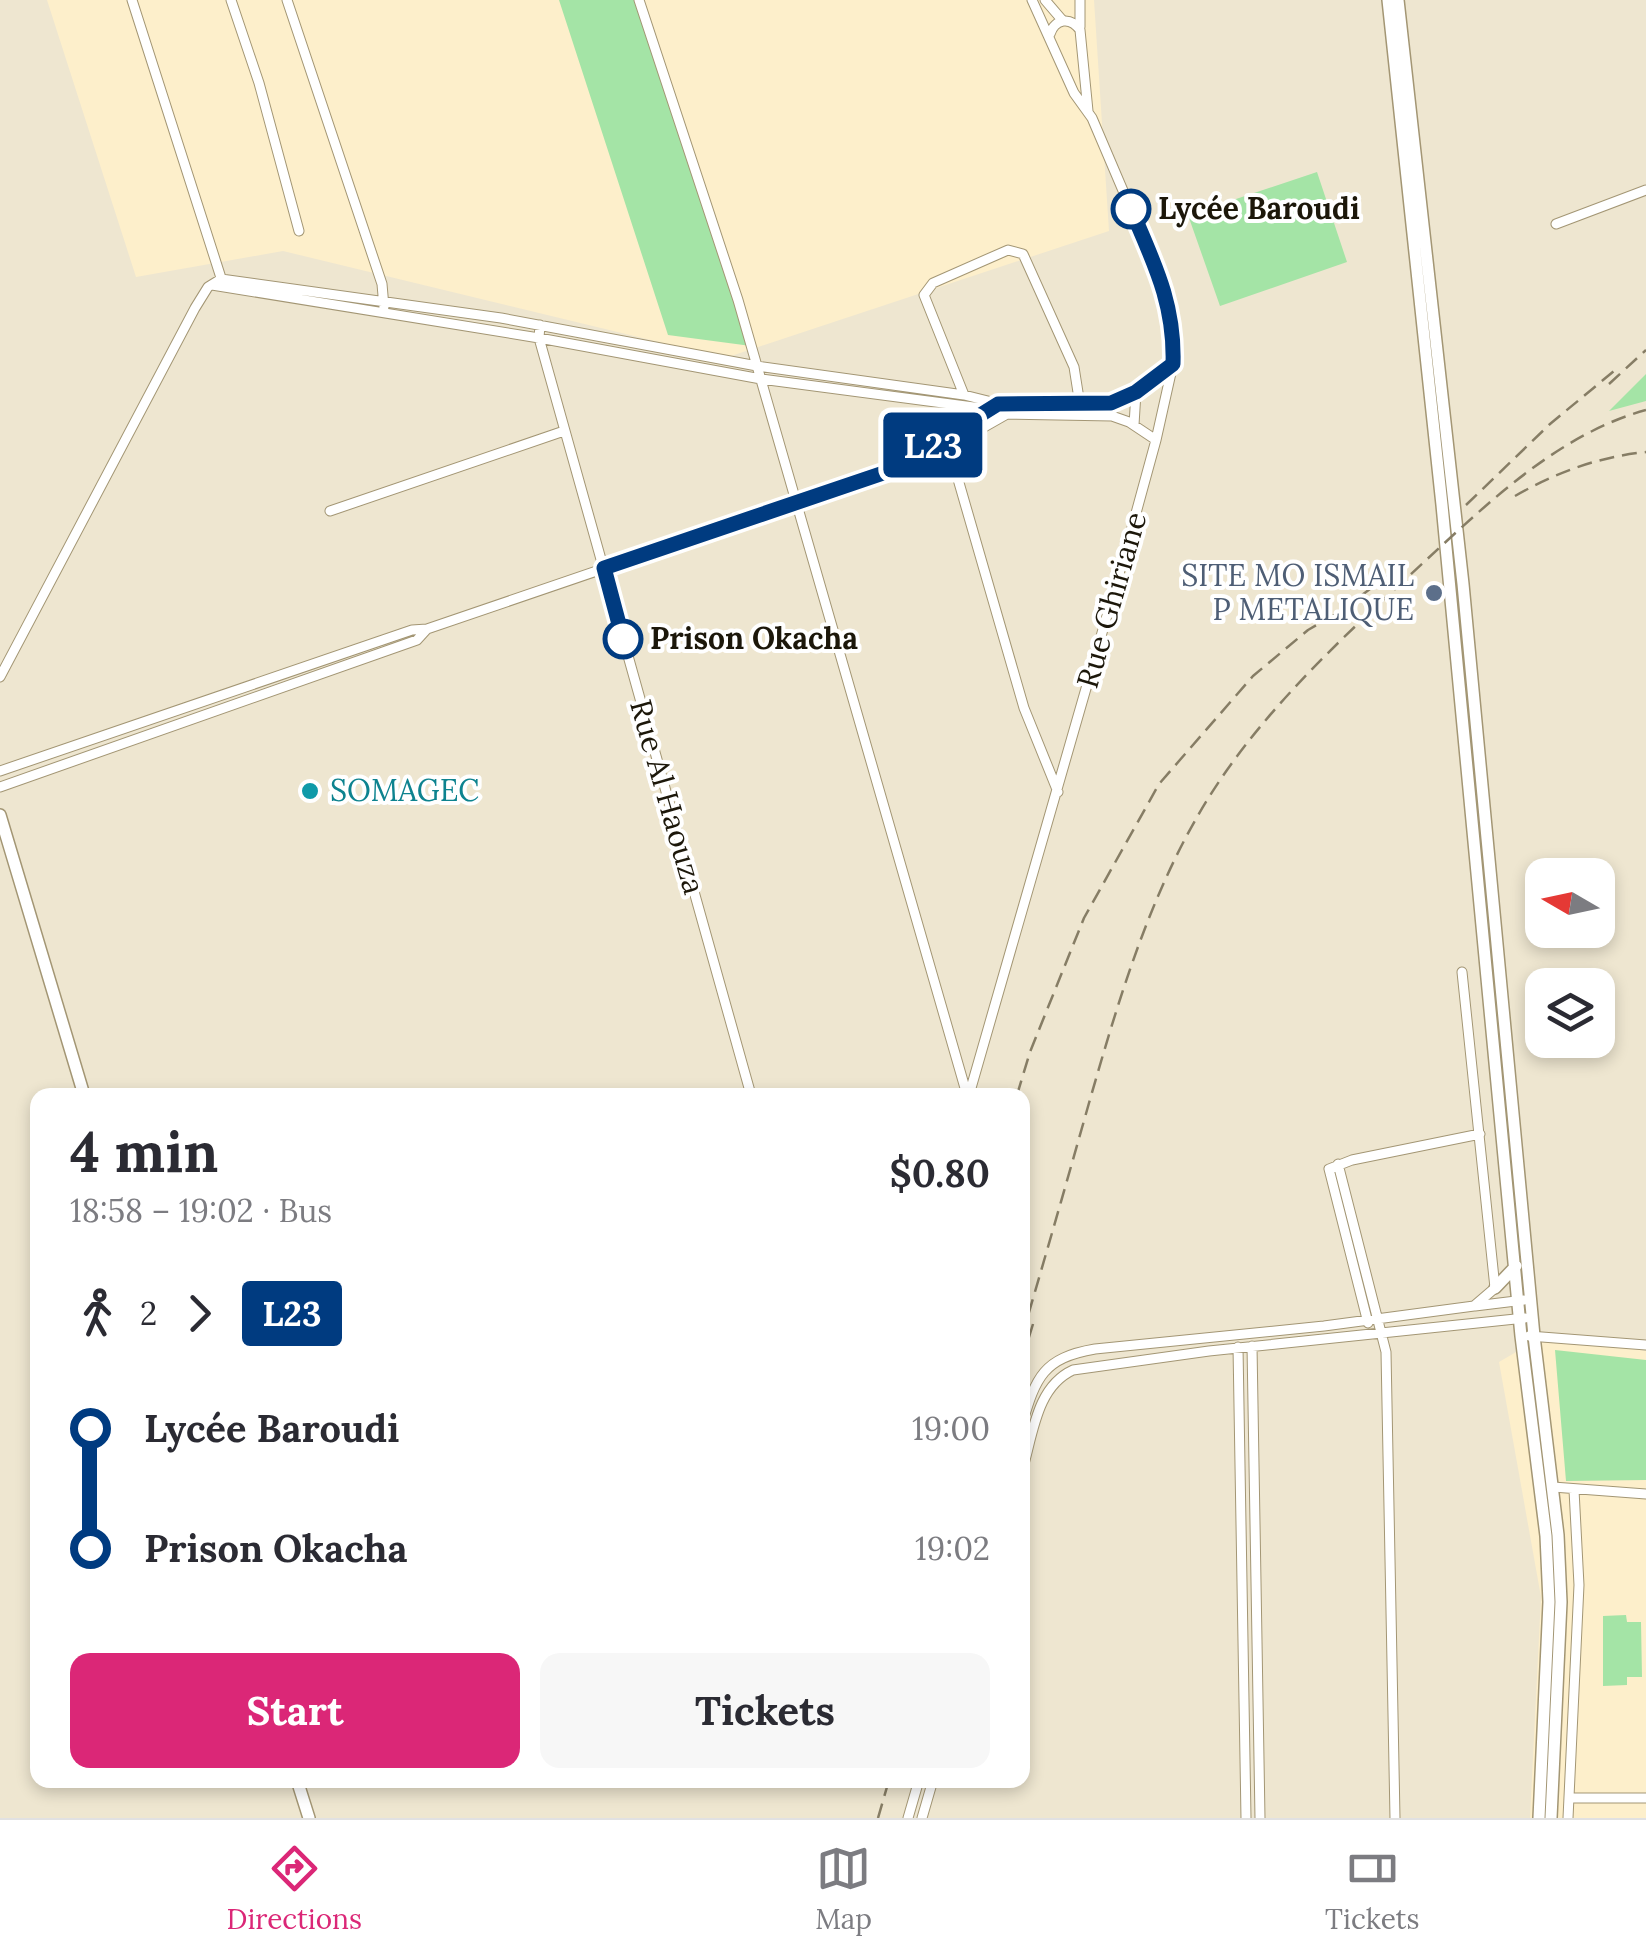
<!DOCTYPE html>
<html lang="en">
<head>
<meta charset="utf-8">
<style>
  body { margin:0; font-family:Lora,serif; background:#f7f7f7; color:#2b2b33; height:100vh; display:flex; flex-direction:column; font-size:38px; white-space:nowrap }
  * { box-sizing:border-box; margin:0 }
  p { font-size:32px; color:#7c7c81 }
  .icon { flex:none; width:55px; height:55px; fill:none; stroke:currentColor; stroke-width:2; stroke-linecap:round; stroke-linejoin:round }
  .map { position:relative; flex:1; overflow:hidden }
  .details { position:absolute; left:30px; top:1088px; width:1000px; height:700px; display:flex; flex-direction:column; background:#fff; border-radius:20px; box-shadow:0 5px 15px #0003 }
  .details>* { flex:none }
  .badge { padding:0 20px; border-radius:8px; font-size:35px; line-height:65px }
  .needle { width:65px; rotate:279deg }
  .tools { position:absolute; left:1525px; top:858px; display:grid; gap:20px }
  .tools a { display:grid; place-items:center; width:90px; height:90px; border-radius:20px; background:#fff; box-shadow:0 5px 15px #0003; font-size:50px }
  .map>.badge { position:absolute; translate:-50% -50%; box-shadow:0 0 0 5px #fff }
  .legs { display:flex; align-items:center; gap:15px; height:110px; padding:0 40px; font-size:32px }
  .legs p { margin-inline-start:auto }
  .summary { display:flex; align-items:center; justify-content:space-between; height:170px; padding:0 40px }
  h1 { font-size:55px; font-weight:700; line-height:75px }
  .primary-button { display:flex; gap:20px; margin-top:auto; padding:20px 40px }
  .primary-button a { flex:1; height:115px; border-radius:20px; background:#db2777; color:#fff; font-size:40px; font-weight:700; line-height:115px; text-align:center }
  .primary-button a+a { background:#f7f7f7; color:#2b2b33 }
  ul { padding:0 40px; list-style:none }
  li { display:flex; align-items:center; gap:35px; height:120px; font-size:38px }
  li i { display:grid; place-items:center; width:15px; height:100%; margin:0 12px; background:currentColor }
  li i::after { content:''; width:25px; height:25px; margin:-12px; border:8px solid; border-radius:50%; background:#fff }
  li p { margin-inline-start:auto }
  li:first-child i { background:linear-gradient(#0000 50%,currentColor 0) }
  li:last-child i { background:linear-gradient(currentColor 50%,#0000 0) }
  .menu { display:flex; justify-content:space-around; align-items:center; height:140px; border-top:2px solid #e1e1e2; background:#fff; font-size:28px; color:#7c7c81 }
  .menu a { display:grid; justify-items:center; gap:5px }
  .menu .current { color:#db2777 }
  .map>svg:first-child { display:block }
  .industrial { fill:#eee6d0; fill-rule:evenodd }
  .green { fill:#a4e4a6 }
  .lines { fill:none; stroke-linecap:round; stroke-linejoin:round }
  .minor-casing { stroke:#a39674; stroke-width:11 }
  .major-casing { stroke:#a39674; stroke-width:14 }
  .minor { stroke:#fff; stroke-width:9 }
  .major { stroke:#fff; stroke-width:11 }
  .rail { stroke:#867d65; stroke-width:2.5; stroke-dasharray:15 8; stroke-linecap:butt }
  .line-1-casing { stroke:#fff; stroke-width:22 }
  .line-1 { stroke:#003b80; stroke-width:15 }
  .stop-1-dot { fill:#fff; stroke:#003b80; stroke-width:5 }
  .service-dot { fill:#5c6f8a; stroke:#fff; stroke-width:4 }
  .culture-dot { fill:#0f9aa8; stroke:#fff; stroke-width:4 }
  .labels { text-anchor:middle; stroke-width:8; stroke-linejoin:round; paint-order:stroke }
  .stop-label { font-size:30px; font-weight:bold; fill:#1c170a; stroke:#fff; text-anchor:start }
  .service-label { font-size:30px; fill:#4e5e75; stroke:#fff; text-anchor:end }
  .street-label { font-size:30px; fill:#1c170a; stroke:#fff }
  .culture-label { font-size:30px; fill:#0d838f; stroke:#fff; text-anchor:start }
</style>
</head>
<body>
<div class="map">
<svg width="1646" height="1818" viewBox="0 0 1646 1818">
  <rect width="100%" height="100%" fill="#fdefcb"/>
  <path class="industrial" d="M0,0H47L136,277L283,251L725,358L1109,231L1094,0H1646V1351L1549,1333L1499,1362L1541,1597L1530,1818H0ZM1542,875H1598V930H1542ZM1542,985H1598V1040H1542ZM38,1095H1022V1780H38Z"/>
  <path class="green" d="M559,0H640L751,346L668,335Z
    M1317,172L1347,262L1220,306L1188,215Z
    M1646,374V401L1609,411Z
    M1555,1350L1646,1360V1480L1566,1481Z
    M1626,1615L1627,1622H1641L1642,1677H1627V1685L1603,1686V1616Z"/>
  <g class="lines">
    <defs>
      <path id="minor" d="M132,0L222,281
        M231,0L259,83L299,231
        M287,0L382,284L384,307
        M639,0L738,300L967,1095
        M1045,0L1063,21
        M1080,27V0
        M1050,34C1055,19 1070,16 1080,30L1088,111
        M1556,224L1646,190
        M212,285L539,338L761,379L981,408L994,419
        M540,325L539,338L751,1095
        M964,395L924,295L933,283L1008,250L1023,254L1074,367L1080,405
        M1134,425L1136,392
        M949,448L1024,708L1058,792
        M906,464L993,406L1010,403H1111L1136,392L1173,364
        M330,511L564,431
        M0,677L195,308L208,287L221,279L501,318L757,366L964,395L988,401L1000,415
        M0,771L412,630L427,629L904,466L921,463L1007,414L1112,416L1129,422L1156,440
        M0,787L417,640L427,629
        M969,1095L1127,546L1156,440L1173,364L1174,330L1162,282L1092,118L1074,93L1032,0
        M1338,1164L1386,1352L1395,1818
        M1475,1306L1524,1300
        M1368,1323L1329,1169L1352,1160L1480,1134
        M1529,1336L1646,1345
        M1252,1346L1260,1818
        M1238,1347L1246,1818
        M1022,1424C1036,1377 1043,1358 1095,1349L1324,1326L1474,1306L1495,1288L1462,972
        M1022,1471C1033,1435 1036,1387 1073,1370L1209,1351L1525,1318
        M1553,1487L1646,1494
        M1569,1798H1646
        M908,1818L919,1780
        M922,1818L933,1780
        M1568,1818L1579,1585L1574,1490"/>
      <path id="major" d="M1388,0L1442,505L1521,1336L1546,1536L1549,1602L1539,1818
        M1398,0L1463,584L1534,1336L1558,1535L1561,1602L1551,1818
        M0,815L84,1095
        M1495,1288L1516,1266
        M297,1780L309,1818"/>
    </defs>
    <use href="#minor" class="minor-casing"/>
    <use href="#major" class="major-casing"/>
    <use href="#minor" class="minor"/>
    <use href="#major" class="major"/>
    <path class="rail" d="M1609,384L1646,350
      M1515,496C1557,472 1598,457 1646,452
      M1466,505L1550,424L1614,371
      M1017,1095L1030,1052L1084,918L1159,784L1253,676L1308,630L1336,614L1396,570
      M1022,1336C1045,1258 1067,1181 1089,1103C1122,988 1157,869 1227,770C1283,691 1353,628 1424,562C1489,502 1559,434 1646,410
      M1022,1360L1033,1324
      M878,1818L889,1780"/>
  </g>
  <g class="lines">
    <defs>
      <path id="line-1" d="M623,639L604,568L904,466L916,455L998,404L1111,403L1136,392L1173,364C1175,304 1154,263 1131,209"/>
    </defs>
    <use href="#line-1" class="line-1-casing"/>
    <use href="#line-1" class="line-1"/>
  </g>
  <g class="stop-1-dot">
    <circle cx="1131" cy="209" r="18"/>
    <circle cx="623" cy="639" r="18"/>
  </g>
  <circle class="service-dot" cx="1434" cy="593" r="10"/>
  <circle class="culture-dot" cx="310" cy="791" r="10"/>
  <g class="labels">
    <g class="stop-label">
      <text x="1158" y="219">Lycée Baroudi</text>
      <text x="650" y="649">Prison Okacha</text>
    </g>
    <g class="service-label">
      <text x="1414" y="586">SITE MO ISMAIL<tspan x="1414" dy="34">P METALIQUE</tspan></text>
    </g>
    <g class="street-label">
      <text transform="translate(1112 600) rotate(-74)" y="10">Rue Ghiriane</text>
      <text transform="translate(667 797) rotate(74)" y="10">Rue Al Haouza</text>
    </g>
    <g class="culture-label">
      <text x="330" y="801">SOMAGEC</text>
    </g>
  </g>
</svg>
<div class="tools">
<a><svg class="needle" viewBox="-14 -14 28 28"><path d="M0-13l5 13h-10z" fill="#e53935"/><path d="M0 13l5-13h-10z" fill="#7c7c81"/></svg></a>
<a><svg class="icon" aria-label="layers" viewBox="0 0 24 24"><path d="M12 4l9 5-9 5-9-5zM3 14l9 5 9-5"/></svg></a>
</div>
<b class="badge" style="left:933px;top:445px;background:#003b80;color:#fff">L23</b>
<section class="details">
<div class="summary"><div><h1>4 min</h1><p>18:58 – 19:02 · Bus</p></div><b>$0.80</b></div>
<div class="legs"><svg class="icon" aria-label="walk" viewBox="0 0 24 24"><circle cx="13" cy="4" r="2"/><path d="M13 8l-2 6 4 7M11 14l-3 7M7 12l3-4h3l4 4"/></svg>2<svg class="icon" aria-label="forward" viewBox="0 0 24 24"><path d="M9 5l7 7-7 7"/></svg><b class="badge" style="background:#003b80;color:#fff">L23</b></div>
<ul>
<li><i style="color:#003b80"></i><b>Lycée Baroudi</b><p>19:00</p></li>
<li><i style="color:#003b80"></i><b>Prison Okacha</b><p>19:02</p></li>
</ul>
<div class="primary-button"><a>Start</a><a>Tickets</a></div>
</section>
</div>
<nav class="menu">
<a class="current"><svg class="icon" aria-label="directions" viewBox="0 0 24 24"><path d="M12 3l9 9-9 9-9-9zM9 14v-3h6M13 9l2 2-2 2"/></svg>Directions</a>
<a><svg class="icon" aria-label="map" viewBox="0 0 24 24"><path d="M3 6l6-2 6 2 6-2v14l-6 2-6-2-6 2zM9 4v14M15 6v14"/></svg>Map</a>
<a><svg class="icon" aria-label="tickets" viewBox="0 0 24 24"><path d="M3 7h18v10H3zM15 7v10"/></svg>Tickets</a>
</nav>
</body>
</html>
